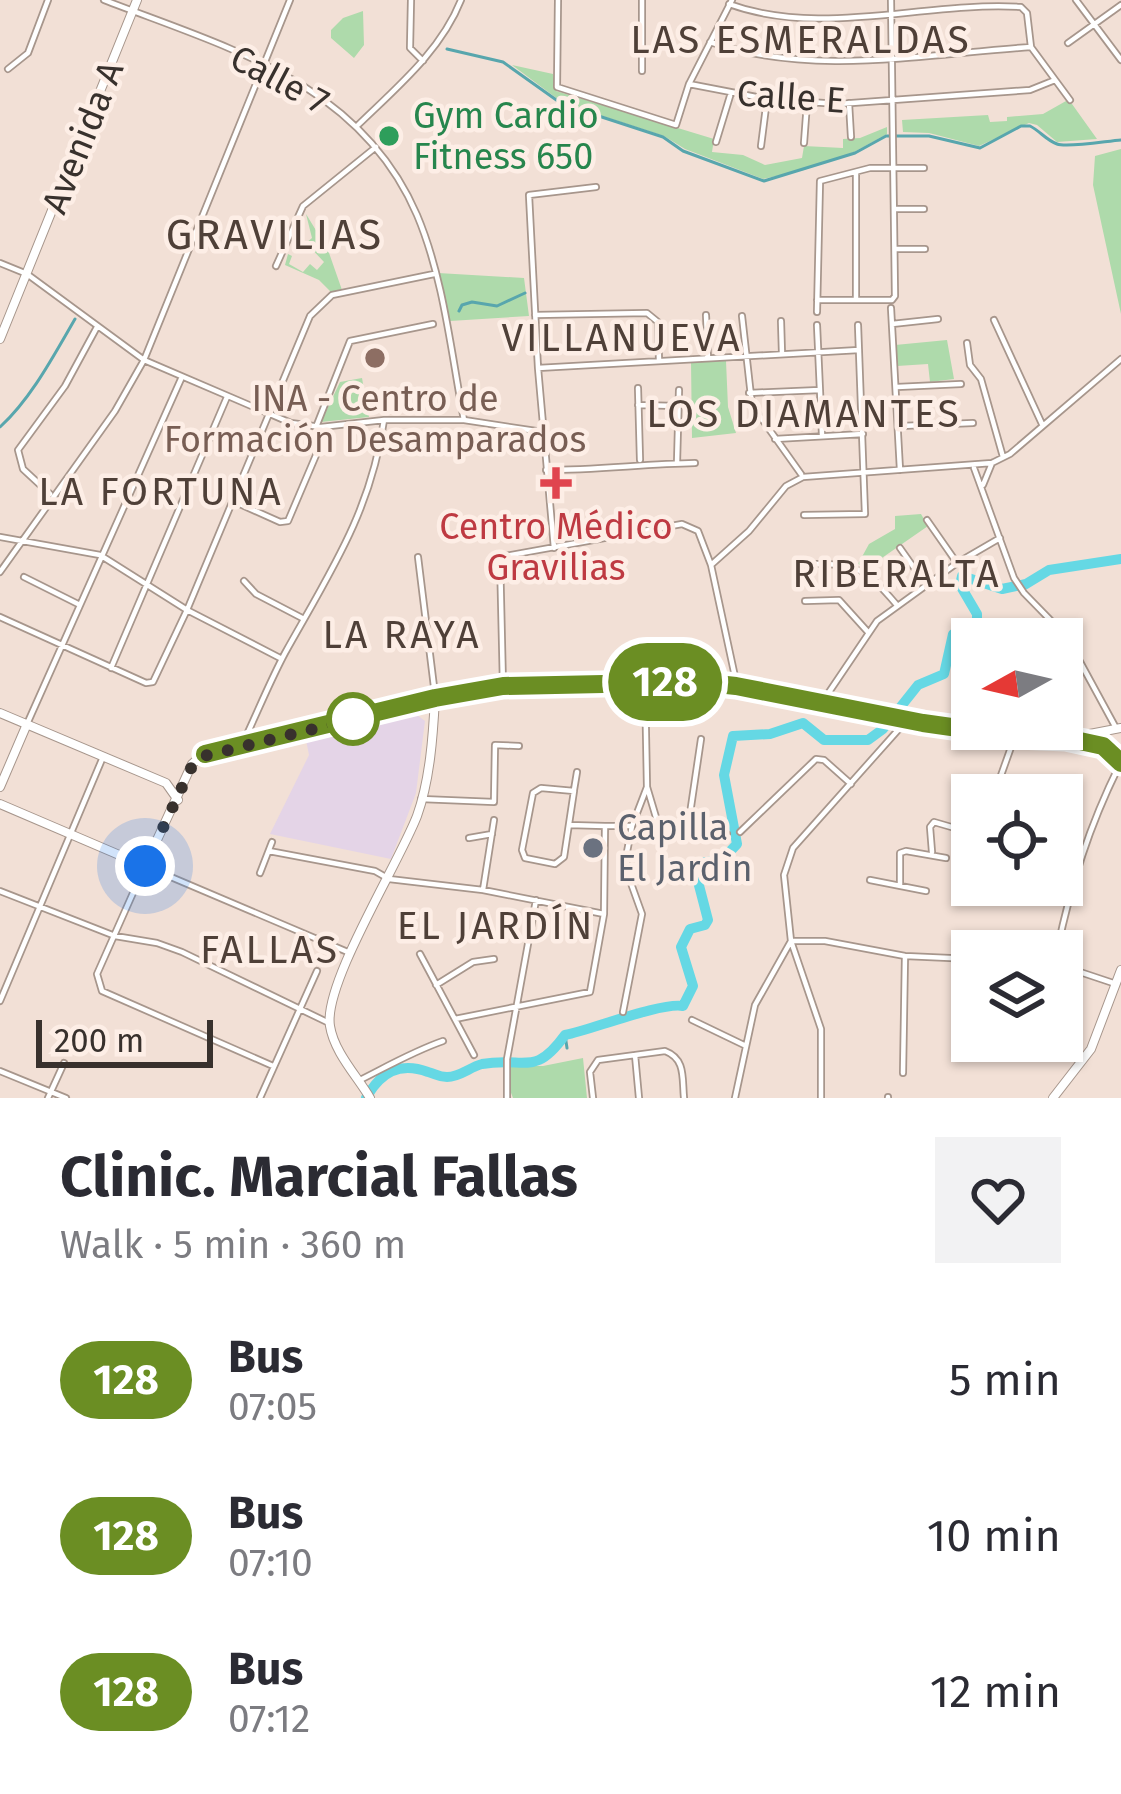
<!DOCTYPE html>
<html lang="en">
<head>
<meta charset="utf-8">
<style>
  body { margin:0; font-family:"Fira Sans",sans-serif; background:#f2f2f3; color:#2b2b33; height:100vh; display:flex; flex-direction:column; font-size:45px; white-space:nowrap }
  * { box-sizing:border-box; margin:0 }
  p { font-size:39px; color:#7c7c81 }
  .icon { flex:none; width:66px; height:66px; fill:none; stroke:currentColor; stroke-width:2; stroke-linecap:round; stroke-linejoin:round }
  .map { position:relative; height:1098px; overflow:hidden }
  .sheet { display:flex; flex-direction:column; background:#fff; flex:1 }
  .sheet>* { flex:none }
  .badge { padding:0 24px; border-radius:39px; font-size:42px; line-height:78px }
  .needle { width:78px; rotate:262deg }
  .controls { position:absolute; left:951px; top:618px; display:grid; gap:24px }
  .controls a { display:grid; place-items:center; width:132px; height:132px; border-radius:0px; background:#fff; box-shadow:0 3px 9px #0004; font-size:60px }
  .scale { position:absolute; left:36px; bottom:30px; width:177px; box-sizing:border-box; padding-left:12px; border:6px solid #38312d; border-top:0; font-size:33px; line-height:42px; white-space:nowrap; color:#38312d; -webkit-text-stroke:9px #fdeee6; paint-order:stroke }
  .you { position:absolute; width:60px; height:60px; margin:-30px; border:9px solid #fff; border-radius:50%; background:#1a73e8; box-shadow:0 0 0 18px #1a73e833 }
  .map>.badge { position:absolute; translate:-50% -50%; box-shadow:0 0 0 6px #fff }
  .round { display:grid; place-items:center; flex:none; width:126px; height:126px; border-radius:0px; background:#f2f2f3 }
  .headline { display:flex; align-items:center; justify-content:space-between; height:204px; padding:0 60px }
  h1 { font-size:57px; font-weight:700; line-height:90px }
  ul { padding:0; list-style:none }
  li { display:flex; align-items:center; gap:36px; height:156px; padding:0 60px }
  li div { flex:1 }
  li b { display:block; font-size:45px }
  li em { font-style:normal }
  li .badge { min-width:132px; font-weight:700; text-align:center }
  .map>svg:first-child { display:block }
  .medical { fill:#e4d4e7 }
  .green { fill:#aedaab }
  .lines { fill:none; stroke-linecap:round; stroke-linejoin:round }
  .stream { stroke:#58a6ad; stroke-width:3 }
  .river { stroke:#65d8e4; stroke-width:10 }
  .street-casing { stroke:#a7968c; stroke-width:8 }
  .secondary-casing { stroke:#a7968c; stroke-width:10 }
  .street { stroke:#fff; stroke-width:4.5 }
  .secondary { stroke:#fff; stroke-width:8 }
  .line-casing { stroke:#fff; stroke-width:27 }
  .line { stroke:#6b8e23; stroke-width:18 }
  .walk { stroke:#38312d; stroke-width:12; stroke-dasharray:0 21.6 }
  .leisure-dot { fill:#2e9e5b; stroke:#fdeee6; stroke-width:4.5 }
  .education-dot { fill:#8d6e63; stroke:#fdeee6; stroke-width:4.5 }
  .health-dot { fill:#e0444e; stroke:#fdeee6; stroke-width:4.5 }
  .stop-dot { fill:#fff; stroke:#6b8e23; stroke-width:6 }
  .worship-dot { fill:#6b7280; stroke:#fdeee6; stroke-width:4.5 }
  .labels { text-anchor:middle; stroke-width:9; stroke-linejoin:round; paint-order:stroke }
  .street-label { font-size:36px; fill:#38312d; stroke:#fdeee6 }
  .leisure-label { font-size:36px; fill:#27864d; stroke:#fdeee6; text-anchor:start }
  .education-label { font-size:36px; fill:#785e54; stroke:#fdeee6 }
  .health-label { font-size:36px; fill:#be3a42; stroke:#fdeee6 }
  .worship-label { font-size:36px; fill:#5b616d; stroke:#fdeee6; text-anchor:start }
  .neighbourhood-label { font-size:39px; letter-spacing:3px; fill:#4f4038; stroke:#fdeee6 }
  .quarter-label { font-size:42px; letter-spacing:3px; fill:#4f4038; stroke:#fdeee6 }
</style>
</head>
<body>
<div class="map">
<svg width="1121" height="1098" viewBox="0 0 1121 1098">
  <rect width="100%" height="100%" fill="#f2e0d6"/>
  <path class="medical" d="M417,715L425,721L416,793L391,859L270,834L309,755L306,740Z"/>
  <path class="green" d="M363,11L364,45L354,58L331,38V30L343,18Z
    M512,65L553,74L556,91L714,139L712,152L743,155L765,165L802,158L804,146L843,148V139L860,138L887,127V134L854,152L804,170L763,179L685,149L664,136L563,103Z
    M1066,101L1072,104L1097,139L1057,142L1037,125L1029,123L979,146L929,133L903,132L902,120L988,115L990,122L1007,121V117L1043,114Z
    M1121,149V314L1093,185L1095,156Z
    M306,214L328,250L342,290L331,292L319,280L285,265L288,254L292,256L289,264L303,272L310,264L317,270L324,262L306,243L312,238Z
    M438,273L524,278L529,316L450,321Z
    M947,340L954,379L930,382L928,364L897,366L895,345Z
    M726,361L728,407L736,433L692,438L691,362Z
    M362,378L369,417L321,422L340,382Z
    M921,514L928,526L866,569L858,564L869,544L895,529V516Z
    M583,1058L587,1098H513L508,1085L510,1066H543Z"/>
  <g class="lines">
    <path class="stream" d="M447,49L503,62L562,104L663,137L683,151L764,181L855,153L886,136H929L980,148L1021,126H1030C1040,131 1046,140 1057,144C1067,148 1107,141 1121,140
      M459,311L462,305L472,302L497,306L525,293
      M0,427C31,399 54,355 75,319
      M565,1035L567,1048"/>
    <path class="river" d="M366,1098C380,1073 399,1061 428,1072C436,1074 438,1077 447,1077C460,1077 470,1067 482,1064C525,1056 534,1078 565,1035C593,1029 662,1002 683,1006L693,986L681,947L690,929L705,925L708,920L695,870L700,863L722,860L737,844L724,775L733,736L770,734L803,723L824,740H868L883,729L918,685L944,674L953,634L977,624V614L960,585L962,576L1002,589L1026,584L1049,570L1121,559"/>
    <defs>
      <path id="street" d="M104,0C228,48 360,82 417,215C444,279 451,353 464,420
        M411,0L410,48L423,61
        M558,0L557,87L676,125L689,84L732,0
        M1076,0L1121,60
        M729,4C822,38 924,1 1021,7L1027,13L1031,47L1070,100
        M710,42C812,77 926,54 1031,47
        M1068,43L1121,5
        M8,69L28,53L48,0
        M642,71V0
        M689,84L767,99L838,104L1030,90L1055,80
        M849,103L851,137
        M358,125C396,88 441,51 461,0
        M716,142L730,96
        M804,143L807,103
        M761,146L767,99
        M895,209H924
        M895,249H925
        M0,263L27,274L144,360L291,423L321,427L384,420H464L543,432
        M276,266L303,206L376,147
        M856,299V173
        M817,300H892L895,296L891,0
        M891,308L900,470
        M817,312L820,181L870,168H924
        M535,315L647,313L658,322L659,361
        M706,315L708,358
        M742,316L752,405L801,474
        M994,320L1042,424
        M781,321L782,354
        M892,324L938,319
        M817,325L822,435
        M967,343L970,365L981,379L1003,457
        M538,368L859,350
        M897,387L961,384
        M638,388L640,460
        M749,393L820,390
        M638,405L677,406
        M901,426L973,423
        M316,427L350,341L433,324
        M775,439L863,434
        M677,463L679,390
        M974,468L1014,578L1024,593L1066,636L1116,728
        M546,470C597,470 644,464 695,463
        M983,485L992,463
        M50,494L23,469L18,450L65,386L97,327
        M233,501L280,522L288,521L328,427
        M804,515L865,514L858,325
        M927,520L957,563
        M0,537L100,555L187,610L282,659
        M554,548L538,368L529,195L596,187
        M900,548L924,582
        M418,557L435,695
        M809,564C856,563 865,568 896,604
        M711,565L749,531L786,486L803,477L992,463L1010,454L1121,359
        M0,572L115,411L144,360L290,0
        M24,577L78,604
        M244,581L256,594L304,619
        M805,601L839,600L867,631
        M0,617L146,683L153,682L187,610L310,316L332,295L434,274
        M111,668L227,397
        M503,686L500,557L682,524L698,531L711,565L737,686
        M823,701L877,621L957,563L1000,538
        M27,724L181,379
        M241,747C256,716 269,683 285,653C329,574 371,512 384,420
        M647,787L658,824L727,834
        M541,788L574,791L564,857L555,864L525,858L522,850L533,793Z
        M574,790L577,772
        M994,795L1015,736
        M421,799L494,802L495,745L519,746
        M569,825L605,826
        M688,827L701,739
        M740,832L816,759L824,760L851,784
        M469,838L492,834
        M269,851L375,871L389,879L483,890L604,914
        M932,852L930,827L934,822L972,833
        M1062,868L1074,873
        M260,873L272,842
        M870,880L926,891
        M900,886V853L906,851L946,858
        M483,890L494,820
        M0,891L115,936L157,943L182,952L329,1023
        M1057,951C1071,884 1089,826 1120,764
        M420,954L474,1055
        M1062,966L1113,983
        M436,985L473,962L494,959
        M0,1001L103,757
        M623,1012L642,914L628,875L626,857L632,826
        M455,1019L590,992L604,914L605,826H632L647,787L645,682
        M692,1020L744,1045
        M635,1055L639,1098
        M273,1066L102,991L97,974L145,866L350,953
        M0,1071L66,1098
        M903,1073L905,956
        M360,1080C388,1066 414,1051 443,1041
        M888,1097V1098
        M48,1098L64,1063
        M260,1098L317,971
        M507,1098V1059L536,900
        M593,1098L590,1072L598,1060L665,1051C686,1059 682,1078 684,1098
        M735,1098L755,1005L791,941H825L905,956L972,959
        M821,1098V1029L791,941L784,875L793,848L907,720"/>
      <path id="secondary" d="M0,339L137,0
        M0,713L166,783L178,800
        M1074,737L1121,728
        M0,787L27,724
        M0,804L145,866L192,764L200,757L477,690L503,686L697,682L737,686L907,720L1015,736L1067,738L1103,746L1121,763
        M370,1098C357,1076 334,1052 330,1026C323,984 399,863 417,816C430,780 433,736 435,698
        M1053,1098L1091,1049L1121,970"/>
    </defs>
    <use href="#street" class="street-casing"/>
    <use href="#secondary" class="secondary-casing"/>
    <use href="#street" class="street"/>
    <use href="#secondary" class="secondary"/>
  </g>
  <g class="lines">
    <defs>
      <path id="line" d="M205,754L435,698L503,686L698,682L736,686L923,723L1015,736L1066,738L1103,746L1121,763"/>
    </defs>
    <use href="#line" class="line-casing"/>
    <use href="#line" class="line"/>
    <path class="walk" d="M145,866L193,764L200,757L370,715L353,719"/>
  </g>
  <circle class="leisure-dot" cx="389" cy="136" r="12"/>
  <circle class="education-dot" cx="375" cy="358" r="12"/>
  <path class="health-dot" d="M550 465h12v12h12v12h-12v12h-12v-12h-12v-12h12z"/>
  <circle class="stop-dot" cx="353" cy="719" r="24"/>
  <circle class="worship-dot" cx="593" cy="848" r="12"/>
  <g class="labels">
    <g class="street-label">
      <text transform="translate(280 79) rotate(28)" y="13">Calle 7</text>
      <text transform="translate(791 96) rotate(4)" y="13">Calle E</text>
      <text transform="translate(82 137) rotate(-68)" y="13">Avenida A</text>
    </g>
    <g class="leisure-label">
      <text x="413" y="128">Gym Cardio<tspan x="413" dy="41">Fitness 650</tspan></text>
    </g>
    <g class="education-label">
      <text x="375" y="411">INA - Centro de<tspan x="375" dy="41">Formación Desamparados</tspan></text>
    </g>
    <g class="health-label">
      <text x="556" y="539">Centro Médico<tspan x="556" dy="41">Gravilias</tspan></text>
    </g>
    <g class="worship-label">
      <text x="617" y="840">Capilla<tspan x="617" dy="41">El Jardìn</tspan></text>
    </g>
    <g class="neighbourhood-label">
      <text x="801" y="53">LAS ESMERALDAS</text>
      <text x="622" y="351">VILLANUEVA</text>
      <text x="804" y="427">LOS DIAMANTES</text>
      <text x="161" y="505">LA FORTUNA</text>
      <text x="897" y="587">RIBERALTA</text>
      <text x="402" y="648">LA RAYA</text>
      <text x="496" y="939">EL JARDÍN</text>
      <text x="270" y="963">FALLAS</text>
    </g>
    <g class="quarter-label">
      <text x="275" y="249">GRAVILIAS</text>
    </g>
  </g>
</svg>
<div class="controls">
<a><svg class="needle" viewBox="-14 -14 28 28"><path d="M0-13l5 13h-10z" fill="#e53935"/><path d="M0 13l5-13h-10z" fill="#7c7c81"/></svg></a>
<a><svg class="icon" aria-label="locate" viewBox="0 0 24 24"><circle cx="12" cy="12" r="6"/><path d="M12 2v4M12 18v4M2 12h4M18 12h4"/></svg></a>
<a><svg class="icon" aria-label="layers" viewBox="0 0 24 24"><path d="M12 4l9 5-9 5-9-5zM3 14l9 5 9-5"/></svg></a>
</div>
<div class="scale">200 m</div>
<div class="you" style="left:145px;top:866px"></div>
<b class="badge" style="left:665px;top:682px;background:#6b8e23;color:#fff">128</b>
</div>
<section class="sheet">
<div class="headline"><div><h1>Clinic. Marcial Fallas</h1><p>Walk · 5 min · 360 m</p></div><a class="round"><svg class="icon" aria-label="heart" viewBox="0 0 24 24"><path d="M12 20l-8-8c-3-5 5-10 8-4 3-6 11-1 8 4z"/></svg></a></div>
<ul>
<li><span class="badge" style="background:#6b8e23;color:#fff">128</span><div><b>Bus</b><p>07:05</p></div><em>5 min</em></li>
<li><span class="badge" style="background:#6b8e23;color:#fff">128</span><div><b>Bus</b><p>07:10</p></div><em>10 min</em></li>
<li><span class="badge" style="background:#6b8e23;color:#fff">128</span><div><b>Bus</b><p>07:12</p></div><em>12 min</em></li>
</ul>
</section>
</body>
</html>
